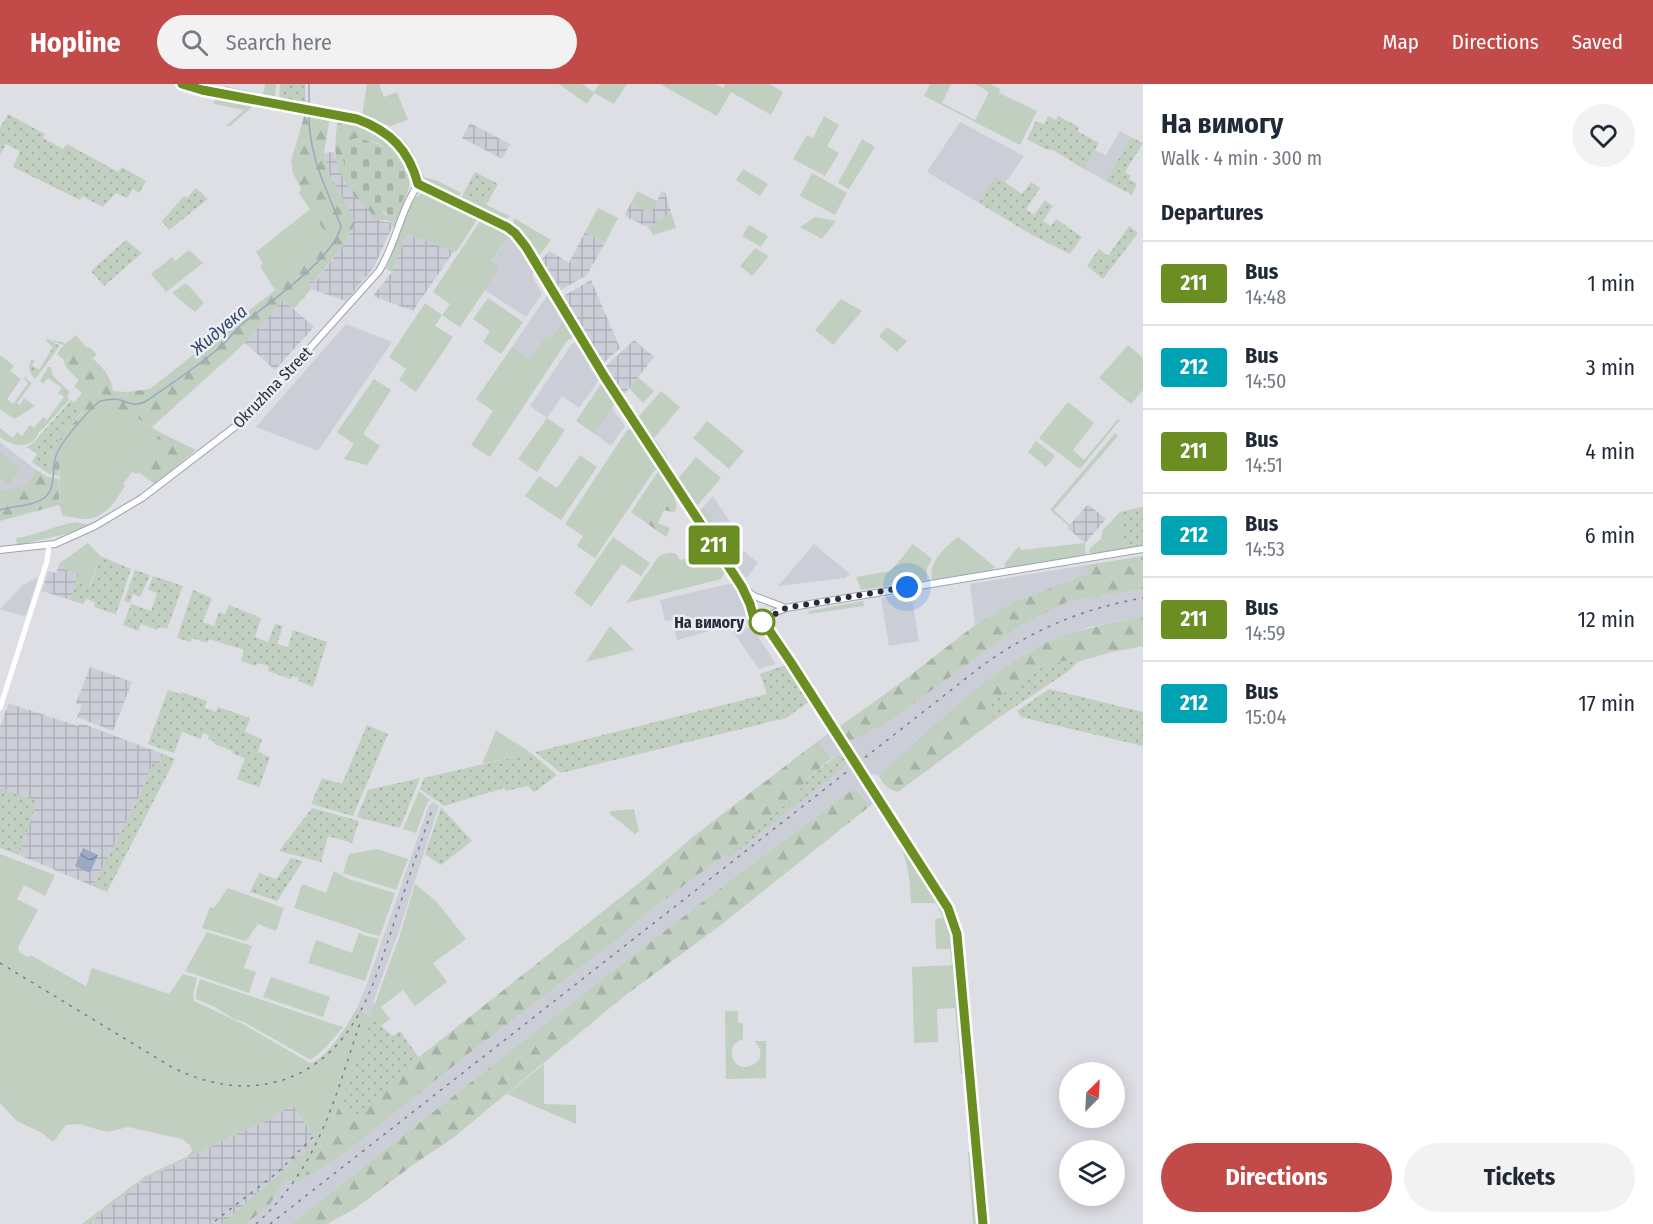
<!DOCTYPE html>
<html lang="en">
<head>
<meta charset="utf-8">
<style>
  body { margin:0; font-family:"Fira Sans Condensed",sans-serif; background:#f2f2f3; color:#1f2937; height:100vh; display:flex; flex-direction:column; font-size:22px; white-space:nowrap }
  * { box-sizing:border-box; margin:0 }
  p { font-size:20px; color:#747a83 }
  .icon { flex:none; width:33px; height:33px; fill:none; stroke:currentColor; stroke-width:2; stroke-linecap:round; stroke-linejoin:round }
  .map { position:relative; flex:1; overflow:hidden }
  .drawer { display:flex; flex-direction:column; background:#fff; width:510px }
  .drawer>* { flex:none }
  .badge { padding:0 12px; border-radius:4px; font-size:21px; line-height:39px }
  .needle { width:39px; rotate:24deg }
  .fabs { position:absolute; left:1059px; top:978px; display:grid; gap:12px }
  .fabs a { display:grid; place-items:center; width:66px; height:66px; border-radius:50%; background:#fff; box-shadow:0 3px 15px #0003; font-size:30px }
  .you { position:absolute; width:30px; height:30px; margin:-15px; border:4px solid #fff; border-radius:50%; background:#1a73e8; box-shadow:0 0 0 9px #1a73e833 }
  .map>.badge { position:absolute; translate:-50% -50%; box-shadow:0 0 0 3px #fff }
  h2 { padding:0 18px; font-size:22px; line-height:54px }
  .round { display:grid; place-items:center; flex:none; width:63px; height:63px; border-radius:32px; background:#f2f2f3 }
  .summary { display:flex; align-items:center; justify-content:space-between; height:102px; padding:0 18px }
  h1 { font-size:28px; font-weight:700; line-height:45px }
  .primary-button { display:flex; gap:12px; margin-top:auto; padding:12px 18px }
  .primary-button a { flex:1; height:69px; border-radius:36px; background:#c24b4a; color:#fff; font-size:24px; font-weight:700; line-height:69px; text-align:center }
  .primary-button a+a { background:#f2f2f3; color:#1f2937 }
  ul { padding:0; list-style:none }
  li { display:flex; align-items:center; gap:18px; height:84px; padding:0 18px; border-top:2px solid #e0e1e3 }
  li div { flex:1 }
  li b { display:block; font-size:22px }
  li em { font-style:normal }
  li .badge { min-width:66px; font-weight:700; text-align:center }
  header { display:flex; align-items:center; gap:36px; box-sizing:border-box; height:84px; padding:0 30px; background:#c24b4a; color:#fff }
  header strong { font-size:28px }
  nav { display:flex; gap:33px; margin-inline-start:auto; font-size:21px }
  .search { width:420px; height:54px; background:#f2f2f3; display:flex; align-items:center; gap:15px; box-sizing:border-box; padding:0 21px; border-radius:33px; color:#747a83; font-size:22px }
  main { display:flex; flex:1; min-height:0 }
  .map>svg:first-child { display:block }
  .built { fill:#cbced7 }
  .industrial { fill:url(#industrial-grid) }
  .grass { fill:#c0cfbf }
  .forest { fill:url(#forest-firs) }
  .cemetery { fill:url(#cemetery-stones) }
  .park { fill:url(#park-dots) }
  .water { fill:url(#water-waves) }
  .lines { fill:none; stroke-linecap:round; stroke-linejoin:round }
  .stream { stroke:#9aa8c3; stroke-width:1.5 }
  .primary-casing { stroke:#9da2b0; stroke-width:8 }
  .secondary { stroke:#fff; stroke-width:5 }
  .primary { stroke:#fff; stroke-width:6 }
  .rail { stroke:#787d8e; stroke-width:1.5; stroke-dasharray:3 6; stroke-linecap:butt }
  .line-casing { stroke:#fff; stroke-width:14 }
  .line { stroke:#6b8e23; stroke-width:9 }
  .walk { stroke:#282c3b; stroke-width:6; stroke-dasharray:0 10.8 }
  .stop-dot { fill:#fff; stroke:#6b8e23; stroke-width:3 }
  .labels { text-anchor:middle; stroke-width:5; stroke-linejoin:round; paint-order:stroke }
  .street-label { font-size:16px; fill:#282c3b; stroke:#eceef3 }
  .stop-label { font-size:16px; font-weight:bold; fill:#282c3b; stroke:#eceef3; text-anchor:end }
  .water-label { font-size:18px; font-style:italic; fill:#35456b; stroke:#eceef3 }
</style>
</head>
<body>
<header>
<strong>Hopline</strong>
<div class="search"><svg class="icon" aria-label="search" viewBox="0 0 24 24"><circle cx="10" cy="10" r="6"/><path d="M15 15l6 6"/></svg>Search here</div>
<nav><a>Map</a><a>Directions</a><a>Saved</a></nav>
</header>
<main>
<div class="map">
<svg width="1143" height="1140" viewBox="0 0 1143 1140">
  <defs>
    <pattern id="industrial-grid" width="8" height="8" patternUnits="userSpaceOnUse" patternTransform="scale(1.5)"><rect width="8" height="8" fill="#cbced7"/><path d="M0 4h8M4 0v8" fill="none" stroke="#aeb1b9"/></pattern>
    <pattern id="forest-firs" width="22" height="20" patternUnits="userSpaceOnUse" patternTransform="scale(1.5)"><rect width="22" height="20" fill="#c0cfbf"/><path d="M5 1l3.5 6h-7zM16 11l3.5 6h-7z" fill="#a5b2a5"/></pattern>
    <pattern id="cemetery-stones" width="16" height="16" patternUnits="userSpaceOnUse" patternTransform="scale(1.5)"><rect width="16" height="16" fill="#c0cfbf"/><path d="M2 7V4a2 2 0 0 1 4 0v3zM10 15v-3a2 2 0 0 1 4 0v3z" fill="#a5b2a5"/></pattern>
    <pattern id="park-dots" width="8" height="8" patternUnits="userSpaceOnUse" patternTransform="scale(1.5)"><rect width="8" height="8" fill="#c0cfbf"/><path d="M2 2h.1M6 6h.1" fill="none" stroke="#a5b2a5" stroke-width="1.8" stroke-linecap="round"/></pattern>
    <pattern id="water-waves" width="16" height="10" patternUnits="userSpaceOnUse" patternTransform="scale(1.5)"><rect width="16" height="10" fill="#9aa8c3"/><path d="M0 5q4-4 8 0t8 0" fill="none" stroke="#7e89a0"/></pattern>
  </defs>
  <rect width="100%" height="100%" fill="#dddfe5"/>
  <path class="built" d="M960,38L1024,72L1006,98L996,93L979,119L927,88Z
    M1120,47L1131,53L1106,97L1084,85L1095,66L1106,71Z
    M510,150L535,187L532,192L542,210L526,233L485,206L500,184L491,178Z
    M548,210L564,235L550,256L545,253L530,275L512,263Z
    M346,240L392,258L318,367L256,343Z
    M578,256L601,293L579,324L562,312L547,334L530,322L571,261Z
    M612,324L625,342L611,362L595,350Z
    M0,358L35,385L33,394L22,404L0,407Z
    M713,412L741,455L732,465L703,423Z
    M814,460L850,490L845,494L778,502Z
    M740,464L758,479L746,494L732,474Z
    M1087,481L1089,490L1014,518L975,541L970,500Z
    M36,494H38L26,531L23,532L0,525L23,501Z
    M728,500H732L745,520L743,522L747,528V533L744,537L677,556L672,536L665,537L660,516Z
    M1143,505V533L1089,543L1034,565L993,592L879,692L875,690L865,692L845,660L888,638L1020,542L1069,517Z
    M911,509L919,557L889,562L881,514Z
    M752,543L776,580L759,585L733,548Z
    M830,648L875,718L870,722L857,705L852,706L744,786L606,892L291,1140H245L269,1122L283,1098L302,1097L349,1066L467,971L618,855L648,828L726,770L729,774L845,683L839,670L831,675L818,657Z
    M434,718L439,722L398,850L373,918L375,920L370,933L357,924L367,900L429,721Z"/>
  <path class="industrial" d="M470,39L510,60L502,75L462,54Z
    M334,68L339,84L354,111L380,137L394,139L374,183L346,217L311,205L307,202L310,196L315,198L346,157L356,140L329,90L324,69Z
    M662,107L665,108L671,128L649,144L627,133L625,130L631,119L651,129Z
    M585,148L605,159L587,191L561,206L541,176L550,167L569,179Z
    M407,150L454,167L413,227L373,212L392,188Z
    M591,196L620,264L602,280L560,214Z
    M283,216L314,243L275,286L245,259Z
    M634,256L654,273L622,313L604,284Z
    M1088,420L1106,435L1085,459L1067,444Z
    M88,459L100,472L76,498L70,516L42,507L48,487L56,489L59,480Z
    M90,583L132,598L113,647L77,633L82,621L76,619Z
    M8,619L78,642L79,640L86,641L163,670L159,681L153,679L140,711L93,802L19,771L37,717L0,704V643L6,626H7Z
    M293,1021L315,1055L293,1078L222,1140H88L144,1096L239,1049L266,1037Z"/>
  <path class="grass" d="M168,0L195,8L251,19L253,22L230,42H226L244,26L214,20L215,13Z
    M193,0H207L224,3L225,2L263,10L265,0H276L275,16Z
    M367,0H379L384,13L397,8L408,36L390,42L362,32Z
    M559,0H582L594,8L599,0H627L614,20L594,9L587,20Z
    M660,0H716L723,4L726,0H770L783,8L771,31L731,8L717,32Z
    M930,0H951L942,19L975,36L989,8L975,0H990L1000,5L999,9L1037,27L1020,61L924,12Z
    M824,32L839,41L827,62L839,69L825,92L793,75L807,51L813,54Z
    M394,47C410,60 417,74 424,93L438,97L461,109L457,116L431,102L423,95L411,69L393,51Z
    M383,52C423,87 411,98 395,142L392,143L408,94L397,71L378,59Z
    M862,55L875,63L849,105L838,99Z
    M743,85L768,100L760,112L736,96Z
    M812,89L847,109L835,131L800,112Z
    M637,107L657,117L651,130L631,119Z
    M421,110H427L450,120L449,122L459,126L460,125L479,133L456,168L407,150L392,188L386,185L410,122L416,113Z
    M463,110L510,132L505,137L489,130V128L480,123L478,125L460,117Z
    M598,124L618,134L605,159L585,148Z
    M310,125L327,151L326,160L275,206L260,182L263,180L256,168Z
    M671,128L676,144L653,151L649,144Z
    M815,133L836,137L822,155L800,143Z
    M482,134L510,150L491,177L500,184L460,243L442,231L435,242L453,253L416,308L399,296L406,285L389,273L425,219L442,231L450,220L433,208Z
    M514,134L551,156L538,173L535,172L530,160L513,140Z
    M749,141L768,152L761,163L742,152Z
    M755,164L769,172L752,192L740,182Z
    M189,166L203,179L166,208L151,190L172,173L175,177Z
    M186,199L204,219L195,228L172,209Z
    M488,214L523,238L501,270L483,258L490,247L473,235Z
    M841,215L862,227L833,261L815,246Z
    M564,235L575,252L567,257L490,373L471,361L493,327L476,315L512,263L530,275L545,253L550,256Z
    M887,243L907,257L897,268L879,252Z
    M76,251L86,263H89L97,271L93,274L46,254L60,258L62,257L65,260Z
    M1128,261L1143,274V306L1131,320L1099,294Z
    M0,271L14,282L10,287L21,295L7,315L13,320L28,299L24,295L27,291L26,295L32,299L17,319L20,321L24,314L35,322L16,334H13L0,325Z
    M48,283H51L53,292L70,308L67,312L69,316L42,346H41C37,350 37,354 33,357C23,365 9,360 0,353V344L13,354L17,348L22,352L30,341L34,344L43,333L47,336L64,313L58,309L62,304L48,294L43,300L40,297Z
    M638,293L654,307L643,319L629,304Z
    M374,295L391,306L363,350L380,362L367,381L344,375L354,360L337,348Z
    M601,300H605L617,316L595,350L576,337Z
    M661,307L680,323L654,354L668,375L665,377L657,366L659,365L636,336Z
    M1068,318L1094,339L1073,366L1084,376L1118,335L1120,336L1080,385L1039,354Z
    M99,324L129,329L161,349L135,386L138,388L137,390L132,388L123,400L125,402C115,417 106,434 86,435C78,435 70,432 63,432L59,421L60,379Z
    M547,334L565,346L537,388L518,375Z
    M707,337L744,367L729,385L693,354Z
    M634,344L659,384L654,387L595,474L577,462L583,452L565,440L627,346Z
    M1115,349L1118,352L1054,426L1070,441L1069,442L1050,426Z
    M1036,357L1055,372L1046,383L1028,368Z
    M0,368L21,384L8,401L0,395Z
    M580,371L597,383L561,436L525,412L539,392L557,404Z
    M696,373L721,394L696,423L677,396Z
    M659,386L670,404L648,440L631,428Z
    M703,423L732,465L728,469H724L698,428Z
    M1120,428L1124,462L1143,459V462L1092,470L1089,468L1090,464L1101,455L1103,446Z
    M76,438L88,441L66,450L17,461L16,454C37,452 55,441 76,438Z
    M613,453L650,479L641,492L622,480L591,523L574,509Z
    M958,453L995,483L992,486L932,496C928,477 945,464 958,453Z
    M88,459L100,472L90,502L76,498L79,490L63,485L64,482L59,480Z
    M1085,459L1086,472L1014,484L1013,483L1005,484V479L1019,462L1021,466Z
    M913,460L932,475L927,484V496L861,506L856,493L891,487Z
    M667,469H675L680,476C699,471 713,471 725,487L721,495L626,519L659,472Z
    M863,517L864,522L808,530L809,527Z
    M610,542L634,566L586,578Z
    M496,646C507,655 520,660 531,669L482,680Z
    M419,707L430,716L427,719L416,749L403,745Z
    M878,720L946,825L955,851L958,878L956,879V883L958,884L967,990H961L955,924L937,925L938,958L914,959L912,883L952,881L950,865H936L935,835L943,834L936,819H911C910,772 901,760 875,723Z
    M634,725L639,747L635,750L609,729L611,727Z
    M377,765L408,775L396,806L343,789L349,770Z
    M0,770L55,791L45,812L24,801L17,815L38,826L18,863L20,869L28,873L30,871L86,902L92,884L169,910L183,890L197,894L193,910L194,917L243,940L310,979C328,974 348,940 357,924L370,933L400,851L415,800L436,817L466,855L433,879L447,898L415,922L403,906L381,923L390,935L381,942L370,934L340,1021L302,1097L283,1098L315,1055L293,1021L266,1037L239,1049L144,1096L88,1140H82L144,1093L188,1072L192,1067L190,1061L182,1055L128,1043L107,1048L79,1040L66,1041L53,1058L42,1049L17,1037L0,1019Z
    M334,787L348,795L395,809L380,852L367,849L358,845L294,824L302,800L326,809Z
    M228,804L284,824L276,847L258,840L246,857L202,844L210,823L214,824Z
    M207,848L252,862L244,884L256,888L249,909L185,887Z
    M359,849L366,852L379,855L365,897L308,879L316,856L352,869Z
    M271,893L330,913L323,933L263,913Z
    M200,895L336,941L343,943L327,962L311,976L244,938L234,935L215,923L196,915V910Z
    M725,927H738V939H743V955C736,958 731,961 732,969C732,996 777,979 754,957H766V994L726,995Z
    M544,980V1020L576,1021V1040L507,1010Z
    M965,995H968L980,1140H973L968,1068L972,1066Z"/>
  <path class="forest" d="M305,29L330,33L324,69L329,90L356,139L346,157L314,198L310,196L308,202L311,205L294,225L283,216L245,259L152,343L129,329L99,325L60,379L59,392L49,390L50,371L55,360L84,327L74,318L82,309L74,302L79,296L67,285L63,275L57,270L63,262C86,266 110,283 113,307L127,308L150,305L275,206L326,160L327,151L299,109L301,105L293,89L291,77Z
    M338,35L367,42L383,52L378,59L357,54L346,58L343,75L384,129L395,135L394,139L386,136H374C372,125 361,120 354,111C333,83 333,68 338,35Z
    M161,349L196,366L155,400L135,386Z
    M35,385L48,393L59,395V421L0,437V407C17,404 31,404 35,385Z
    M670,404C674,411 677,417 676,426L673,428L664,426L658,439L670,444L666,453L648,440Z
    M1143,472V505L1069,517L1020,542L888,638L845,660L836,645L895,603L975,541L1014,518L1088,490L1087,481Z
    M1143,533V562L1112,568L1077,578L1051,577L987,622L995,636L898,708C887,705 884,701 879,692C926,650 979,596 1033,566C1066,547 1105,540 1143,533Z
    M818,657L831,675L805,697L798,711L726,770L648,828L618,855L467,971L349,1066L302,1097L340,1021L354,1032L419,973L649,791L694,752Z
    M856,705L870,722L717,844L623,913L453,1054L414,1080L356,1124L327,1140H291L606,892L744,786L852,706Z
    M315,1055L283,1098L269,1122L245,1140H222L293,1078Z"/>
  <path class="cemetery" d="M357,54C378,59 409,68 408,95C408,107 399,123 395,135C379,126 347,95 343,76C342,70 344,63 346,58Z"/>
  <path class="park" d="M280,0H305L306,21L279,16Z
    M8,30L45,50L43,54L63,65L67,60L118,88L122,83L146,97L139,109L133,105L127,114L116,109L103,123L82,112L80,116L13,83L20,67L6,60L0,71V44Z
    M1048,32L1056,36L1058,32L1079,43L1077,47L1099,59L1084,85L1053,66L1045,65L1027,55L1036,37L1044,40Z
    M1131,53L1143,59L1125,88L1131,92L1129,95L1137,100L1132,111L1106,97Z
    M475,88L498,100L486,121L463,110Z
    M996,92L1022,110L1031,98L1040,104L1026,125L1034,131L1045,116L1053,122L1043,137L1051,142L1056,135L1082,153L1070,170L1032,151L979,119Z
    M196,104L208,115L169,146L162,137L184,112L187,114Z
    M1129,142L1138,149L1103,195L1087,182L1099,165L1108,172Z
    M126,156L142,169L104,202L91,187Z
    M47,255L60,262L35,295C29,289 27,282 32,275L35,277L32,281L39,286L53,263L46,257Z
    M71,316L84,326L55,360L50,371L49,390L32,378L37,370L27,363L34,358Z
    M1143,423V459L1124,462L1120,428Z
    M100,472L131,485L116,530L94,523L95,518L86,515L83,520L70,516L76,498L91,502Z
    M135,486L150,491L140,513L133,510L130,519L124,517Z
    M153,492L183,502L167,545L159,543L158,546L141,540L138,547L123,541L131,520L151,527L157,509L148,506Z
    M193,506L212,514L203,538L214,542L219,528L225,530L229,521L261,534L255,553L268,558L275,540L283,542L277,560L288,563L293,546L327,558L313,603L298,597L299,594L292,592L291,595L268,587L269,582L257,579L256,582L241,577L244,566L209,555L207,559L192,554L191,558L177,554Z
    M1051,577L1077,578L1069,587L995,636L986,622Z
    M786,581L810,617L786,634L561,689L535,668L767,610L760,590Z
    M1049,605L1143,628V662L1021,633L1017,627Z
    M168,606L180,610L181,608L207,617L205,624L216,628L218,623L250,634L245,648L262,655L258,668L270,673L259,703L237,695L245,674L233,670V667L214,660L215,658L208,655L209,651L203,649L201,655L182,648L174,669L148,660Z
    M367,641L388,650L353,732L311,720L322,694L342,700Z
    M531,669L557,691L534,708L528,702L506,707L504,704L444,722L420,705L424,694Z
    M163,670L175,675L107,808L93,802L140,711L153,679L159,681Z
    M839,670L846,677L845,683L729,774L726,770L797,711L805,697Z
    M420,694L400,744L357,733L368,706Z
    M0,704L37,717L19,771L0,764Z
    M441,723L472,757L441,781L425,770Z
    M312,724L359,737L352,759L328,752L321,778L279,767Z
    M291,774L303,777L277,817L250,808L259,789L276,795Z
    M370,933L393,952L400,947L419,974L354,1033L340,1021Z"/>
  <path class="water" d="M83,764L98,771L90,789L75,782Z"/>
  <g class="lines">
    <path class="stream" d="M309,0V23
      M0,426C15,421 31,423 44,414C56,406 52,387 55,375C58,360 88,327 100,317C106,316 114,314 120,316C132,320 136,323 148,316C172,299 197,283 219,264C227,258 233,248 241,241C267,220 335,174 341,142C326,104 308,70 309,28"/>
    <defs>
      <path id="primary" d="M0,466L55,460L95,442L142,414L249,332L379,187C396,160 400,127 418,101L507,143L515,149L526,163L604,292L742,503C744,508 747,513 749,518C753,528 752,536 765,536L776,528L786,524L1143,465
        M744,505L754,512L786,524"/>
    </defs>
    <use href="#primary" class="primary-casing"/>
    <path class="secondary" d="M182,0L203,6L356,35C390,47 409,66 418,101
      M759,536L769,546L790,577L948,824L957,851L983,1140
      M0,624L47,477L49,461"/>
    <use href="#primary" class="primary"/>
    <path class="rail" d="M0,879L170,982C238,1018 312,1006 354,938C372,910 381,877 392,845C405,804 419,764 433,723
      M215,1137L278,1088L317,1049
      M256,1140C320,1082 334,1015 361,936
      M270,1140L983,581C1034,545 1081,525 1143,514"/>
  </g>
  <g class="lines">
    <defs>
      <path id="line" d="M182,0L202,6L357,35C390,47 409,66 418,100L507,143L515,149L526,163L604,292L742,503L750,520L753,531L769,546L790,577L948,824L957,850L983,1140"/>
    </defs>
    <use href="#line" class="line-casing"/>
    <use href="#line" class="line"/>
    <path class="walk" d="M762,538L759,536C769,537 777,527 786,524L907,503"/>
  </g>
  <circle class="stop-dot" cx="762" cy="538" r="12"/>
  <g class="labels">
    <g class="street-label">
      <text transform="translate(272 303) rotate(-46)" y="6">Okruzhna Street</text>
    </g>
    <g class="stop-label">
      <text x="744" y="544">На вимогу</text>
    </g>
    <g class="water-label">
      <text transform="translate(219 246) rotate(-40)" y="6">Жидувка</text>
    </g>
  </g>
</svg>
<div class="fabs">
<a><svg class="needle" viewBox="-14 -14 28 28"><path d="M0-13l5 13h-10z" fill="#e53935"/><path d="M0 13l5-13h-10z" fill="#747a83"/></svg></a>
<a><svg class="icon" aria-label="layers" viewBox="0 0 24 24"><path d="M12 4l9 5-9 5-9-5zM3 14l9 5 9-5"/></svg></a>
</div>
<div class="you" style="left:907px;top:503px"></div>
<b class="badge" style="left:714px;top:461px;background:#6b8e23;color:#fff">211</b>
</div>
<section class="drawer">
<div class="summary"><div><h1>На вимогу</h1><p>Walk · 4 min · 300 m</p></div><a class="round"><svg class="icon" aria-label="heart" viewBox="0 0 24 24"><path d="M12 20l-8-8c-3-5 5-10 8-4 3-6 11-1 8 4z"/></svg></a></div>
<h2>Departures</h2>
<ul>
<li><span class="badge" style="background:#6b8e23;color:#fff">211</span><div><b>Bus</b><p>14:48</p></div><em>1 min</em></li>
<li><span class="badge" style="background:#00a3b4;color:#fff">212</span><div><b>Bus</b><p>14:50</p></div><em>3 min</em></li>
<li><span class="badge" style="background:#6b8e23;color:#fff">211</span><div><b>Bus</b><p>14:51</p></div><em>4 min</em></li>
<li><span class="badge" style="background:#00a3b4;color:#fff">212</span><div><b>Bus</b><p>14:53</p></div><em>6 min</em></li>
<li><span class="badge" style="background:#6b8e23;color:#fff">211</span><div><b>Bus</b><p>14:59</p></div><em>12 min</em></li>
<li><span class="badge" style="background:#00a3b4;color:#fff">212</span><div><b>Bus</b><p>15:04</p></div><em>17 min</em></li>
</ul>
<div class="primary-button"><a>Directions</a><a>Tickets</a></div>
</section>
</main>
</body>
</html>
